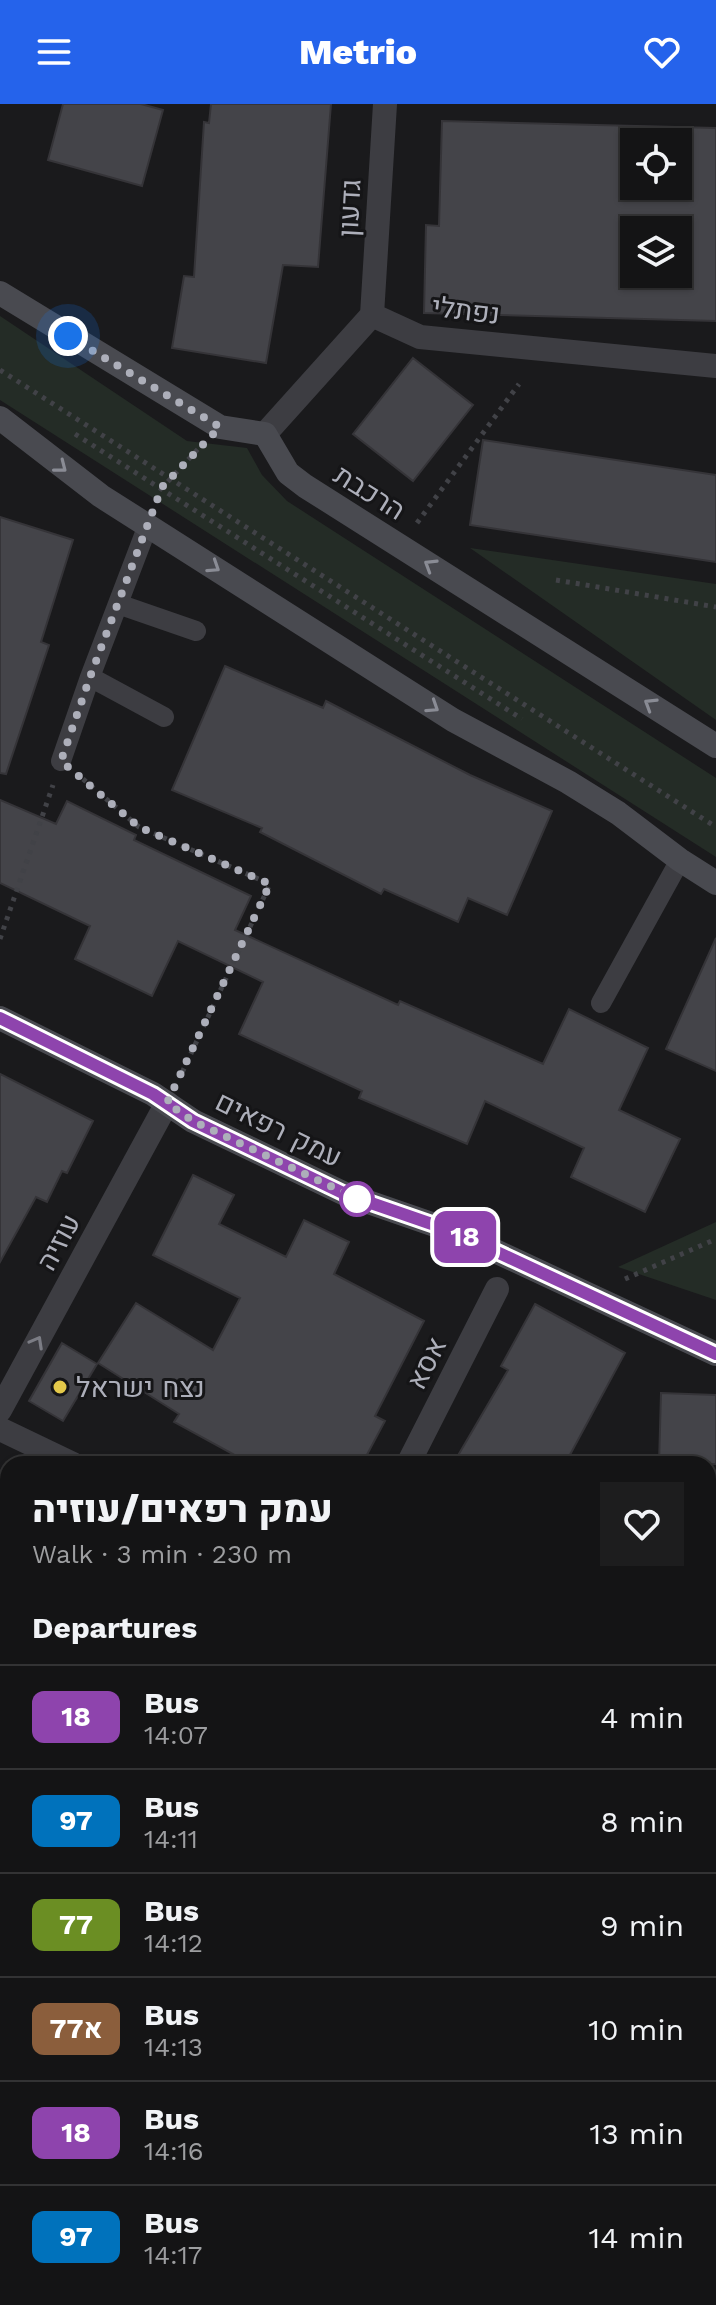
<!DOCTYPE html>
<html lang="en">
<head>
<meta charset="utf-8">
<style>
  body { margin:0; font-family:"Work Sans",Heebo,sans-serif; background:#1d1d1e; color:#f1f3f6; height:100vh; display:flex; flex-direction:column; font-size:30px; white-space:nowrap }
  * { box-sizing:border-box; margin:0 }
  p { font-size:26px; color:#9d9ea0 }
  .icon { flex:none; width:44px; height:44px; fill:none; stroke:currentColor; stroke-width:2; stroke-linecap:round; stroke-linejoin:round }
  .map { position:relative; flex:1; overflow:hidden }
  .sheet { position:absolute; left:0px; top:1352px; width:716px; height:850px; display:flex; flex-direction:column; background:#141415; border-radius:24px 24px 0 0; box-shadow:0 2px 6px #0004,0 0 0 2px #333334 }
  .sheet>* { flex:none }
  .badge { padding:0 16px; border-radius:12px; font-size:28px; line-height:52px }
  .buttons { position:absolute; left:620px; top:24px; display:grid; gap:16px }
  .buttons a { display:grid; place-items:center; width:72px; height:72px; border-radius:0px; background:#141415; box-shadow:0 2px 6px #0004,0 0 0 2px #333334; font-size:40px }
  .you { position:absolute; width:40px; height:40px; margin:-20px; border:6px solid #fff; border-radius:50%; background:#1a73e8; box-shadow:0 0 0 12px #1a73e833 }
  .map>.badge { position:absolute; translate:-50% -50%; box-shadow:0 0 0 4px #fff }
  h2 { padding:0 32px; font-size:30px; line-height:72px }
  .round { display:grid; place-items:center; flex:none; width:84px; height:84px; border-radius:0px; background:#1d1d1e }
  .summary { display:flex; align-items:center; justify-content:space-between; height:136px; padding:0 32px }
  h1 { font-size:38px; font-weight:800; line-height:60px }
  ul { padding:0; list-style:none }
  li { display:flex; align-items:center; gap:24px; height:104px; padding:0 32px; border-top:2px solid #333334 }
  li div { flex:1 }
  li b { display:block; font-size:30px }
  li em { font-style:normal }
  li .badge { min-width:88px; font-weight:700; text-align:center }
  header { display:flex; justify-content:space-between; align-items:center; height:104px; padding:0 32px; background:#2563eb; color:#fff; font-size:36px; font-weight:800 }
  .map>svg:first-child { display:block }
  .green { fill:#242c26 }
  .building { fill:#444449; stroke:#353438; stroke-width:2; fill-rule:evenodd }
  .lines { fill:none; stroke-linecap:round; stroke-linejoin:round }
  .path { stroke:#414247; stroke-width:5; stroke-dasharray:4 6; stroke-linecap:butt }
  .lane { stroke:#3d3d42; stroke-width:20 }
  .street { stroke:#3d3d42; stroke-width:24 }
  .secondary { stroke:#494a50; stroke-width:24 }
  .oneway { stroke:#8a8c95 }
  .oneway2 { stroke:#7b7c84 }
  .line-casing { stroke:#fff; stroke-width:18 }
  .line { stroke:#8e44ad; stroke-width:12 }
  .walk { stroke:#adafba; stroke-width:8; stroke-dasharray:0 14.4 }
  .stop-dot { fill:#fff; stroke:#8e44ad; stroke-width:4 }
  .poi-dot { fill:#e4c94a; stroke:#151517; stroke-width:3 }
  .labels { text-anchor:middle; stroke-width:6; stroke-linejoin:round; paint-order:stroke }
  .street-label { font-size:28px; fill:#adafba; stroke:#151517 }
  .poi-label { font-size:28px; fill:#adafba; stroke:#151517; text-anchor:start }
</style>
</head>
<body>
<header><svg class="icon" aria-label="menu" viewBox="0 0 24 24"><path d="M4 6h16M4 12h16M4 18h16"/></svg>Metrio<svg class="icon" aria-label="heart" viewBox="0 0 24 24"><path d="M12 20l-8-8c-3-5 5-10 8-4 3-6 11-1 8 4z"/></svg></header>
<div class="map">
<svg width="716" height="2201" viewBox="0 0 716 2201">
  <rect width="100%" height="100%" fill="#1a1a1c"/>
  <path class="green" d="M0,212L187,337L247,344L262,371L287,397L716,674V753L0,296Z
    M470,444L716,480V616Z
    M716,1118V1196L618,1163Z"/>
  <path class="building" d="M63,0H141L163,6L142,82L48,56Z
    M211,0H331L318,163L283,161L266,259L172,244L184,172L194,173L204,18L209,19Z
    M442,17L716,24V217L424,209L426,121L439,122ZM634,38H678V82H634ZM634,126H678V170H634Z
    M413,254L473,301L413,377L353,330Z
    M483,336L716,371V458L470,421Z
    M0,413L73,436L41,538L49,541L6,670L0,669Z
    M225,562L323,604L326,597L470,671L552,707L507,811L468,794L458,818L384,785L381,790L260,728L262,724L172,686Z
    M0,696L56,720L67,697L136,731L134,736L251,792L235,826L398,901L400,897L543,960L569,905L648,944L619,1006L680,1035L645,1108L571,1073L584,1044L485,997L467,1040L359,994L362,987L239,930L263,878L178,837L152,892L75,855L90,822L0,779Z
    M716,834V967L666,945Z
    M0,970L93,1017L67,1069L62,1067L47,1098L36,1093L0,1158Z
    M193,1071L234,1091L219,1120L286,1153L304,1116L349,1138L334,1170L424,1217L375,1312L385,1317L362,1360H251L174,1318L179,1310L98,1259L136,1199L213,1246L240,1194L153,1151Z
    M535,1200L625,1249L565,1360H453L508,1266L501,1262Z
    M62,1239L97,1260L63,1317L29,1297Z
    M661,1289L716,1291V1360H659Z"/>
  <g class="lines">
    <path class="path" d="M0,266L716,723
      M75,330L522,615
      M161,385L198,345
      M417,419L519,280
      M556,476L716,503
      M83,675L139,723L270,780L180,973
      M0,835L53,681
      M625,1175L716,1135
      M708,2097L716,2099
      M594,2194L595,2201
      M608,2201L614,2194
      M707,2201L716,2189"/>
    <path class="lane" d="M148,421L90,573L164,613
      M118,500L196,527
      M61,657L90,573
      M601,899L680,756"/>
    <path class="street" d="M372,211L385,0
      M265,330L372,211L420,233L716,262
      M0,1306L167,999
      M0,1325L73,1360
      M408,1360L497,1185
      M708,1669L716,1673
      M0,1740L8,1744
      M128,2194L130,2201"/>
    <path class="secondary" d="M0,189L220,323L265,330L288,369L305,382L716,642
      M0,314L101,392L453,616L568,678L618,709L680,756L716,779
      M0,914L153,990L193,1017L345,1090L452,1127L716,1250"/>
  </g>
  <defs><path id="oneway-chevron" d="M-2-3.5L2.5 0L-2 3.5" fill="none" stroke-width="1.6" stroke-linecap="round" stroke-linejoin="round" transform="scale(2)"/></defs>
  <g class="oneway">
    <use href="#oneway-chevron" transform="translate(61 363) rotate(38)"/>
    <use href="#oneway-chevron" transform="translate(430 461) rotate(-148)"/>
    <use href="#oneway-chevron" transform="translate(214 463) rotate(33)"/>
    <use href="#oneway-chevron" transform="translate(650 600) rotate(-148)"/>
    <use href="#oneway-chevron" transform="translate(433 603) rotate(33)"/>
  </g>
  <use class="oneway2" href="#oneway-chevron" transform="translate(37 1238) rotate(-61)"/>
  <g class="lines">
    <defs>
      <path id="line" d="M0,914L153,990L193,1017L345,1090L452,1127L716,1250"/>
    </defs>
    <use href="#line" class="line-casing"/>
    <use href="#line" class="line"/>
    <path class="walk" d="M68,232L220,323L162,383L90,573L61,657L139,723L270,780L167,999L193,1017L362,1097L357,1095"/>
  </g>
  <circle class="stop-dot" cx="357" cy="1095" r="16"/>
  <circle class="poi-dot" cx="60" cy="1283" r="8"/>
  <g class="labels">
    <g class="street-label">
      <text transform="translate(349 104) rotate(-87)" y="10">גדעון</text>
      <text transform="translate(466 206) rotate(7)" y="10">נפתלי</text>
      <text transform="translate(370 388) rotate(32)" y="10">הרכבת</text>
      <text transform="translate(279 1025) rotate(26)" y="10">עמק רפאים</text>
      <text transform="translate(58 1138) rotate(-61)" y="10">עוזיה</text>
      <text transform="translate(426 1259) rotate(-63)" y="10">אסא</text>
    </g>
    <g class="poi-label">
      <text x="76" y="1293">נצח ישראל</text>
    </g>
  </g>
</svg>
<div class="buttons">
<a><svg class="icon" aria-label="locate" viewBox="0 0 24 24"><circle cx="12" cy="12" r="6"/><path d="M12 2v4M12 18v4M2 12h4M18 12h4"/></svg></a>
<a><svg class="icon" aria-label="layers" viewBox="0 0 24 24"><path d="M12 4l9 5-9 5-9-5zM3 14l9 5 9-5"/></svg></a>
</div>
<div class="you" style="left:68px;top:232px"></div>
<b class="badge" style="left:465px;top:1133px;background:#8e44ad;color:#fff">18</b>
<section class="sheet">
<div class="summary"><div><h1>עמק רפאים/עוזיה</h1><p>Walk · 3 min · 230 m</p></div><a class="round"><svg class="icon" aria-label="heart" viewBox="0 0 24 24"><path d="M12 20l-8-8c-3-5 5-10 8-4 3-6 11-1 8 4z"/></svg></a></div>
<h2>Departures</h2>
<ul>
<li><span class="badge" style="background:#8e44ad;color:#fff">18</span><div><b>Bus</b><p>14:07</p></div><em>4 min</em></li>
<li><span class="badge" style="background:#0072bc;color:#fff">97</span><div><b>Bus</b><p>14:11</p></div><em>8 min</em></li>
<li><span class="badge" style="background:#6b8e23;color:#fff">77</span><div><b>Bus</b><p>14:12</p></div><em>9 min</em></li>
<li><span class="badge" style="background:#8b5e3c;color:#fff">77א</span><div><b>Bus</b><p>14:13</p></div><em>10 min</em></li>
<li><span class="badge" style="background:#8e44ad;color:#fff">18</span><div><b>Bus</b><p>14:16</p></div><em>13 min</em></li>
<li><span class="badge" style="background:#0072bc;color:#fff">97</span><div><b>Bus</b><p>14:17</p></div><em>14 min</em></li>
</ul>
</section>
</div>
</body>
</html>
